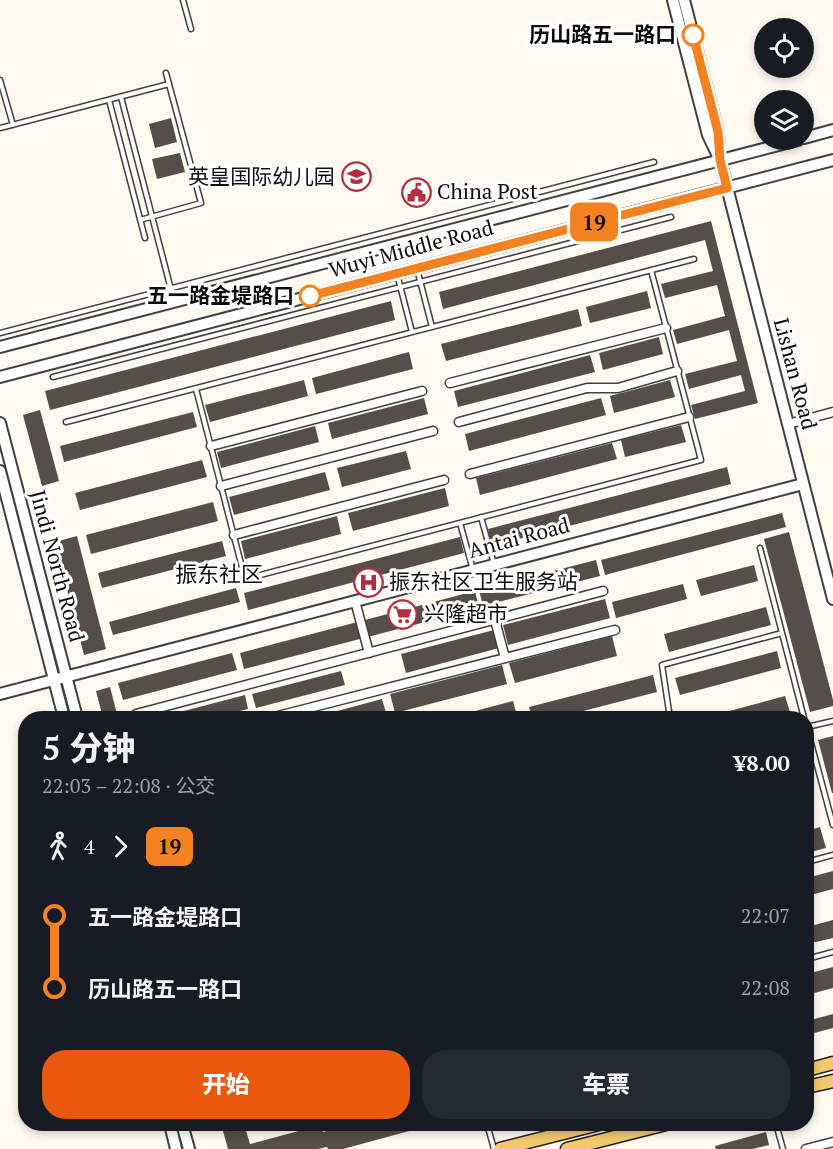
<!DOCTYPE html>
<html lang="zh">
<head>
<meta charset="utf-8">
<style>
  body { margin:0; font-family:"PT Serif","Noto Sans SC",serif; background:#242831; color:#f1f3f6; height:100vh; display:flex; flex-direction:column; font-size:22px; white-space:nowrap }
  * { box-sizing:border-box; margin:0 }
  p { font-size:20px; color:#9ea1a6 }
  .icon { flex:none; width:33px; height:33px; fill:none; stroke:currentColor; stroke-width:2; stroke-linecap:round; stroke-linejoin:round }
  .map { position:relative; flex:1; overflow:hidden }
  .sheet { position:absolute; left:18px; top:711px; width:796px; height:420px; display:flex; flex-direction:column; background:#171b24; border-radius:24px; box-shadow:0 3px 9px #0003 }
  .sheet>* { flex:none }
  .badge { padding:0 12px; border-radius:9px; font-size:21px; line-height:39px }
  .controls { position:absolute; left:754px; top:18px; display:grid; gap:12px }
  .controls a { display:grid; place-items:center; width:60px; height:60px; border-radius:50%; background:#171b24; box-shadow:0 3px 9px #0003; font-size:30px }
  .map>.badge { position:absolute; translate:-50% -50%; box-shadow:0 0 0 3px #fff }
  .legs { display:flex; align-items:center; gap:9px; height:66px; padding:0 24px; font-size:20px }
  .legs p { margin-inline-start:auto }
  .overview { display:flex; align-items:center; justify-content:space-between; height:102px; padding:0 24px }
  h1 { font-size:33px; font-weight:800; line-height:45px }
  .action { display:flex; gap:12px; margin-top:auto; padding:12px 24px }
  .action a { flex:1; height:69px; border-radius:24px; background:#ea580c; color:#fff; font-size:24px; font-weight:800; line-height:69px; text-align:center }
  .action a+a { background:#242831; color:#f1f3f6 }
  ul { padding:0 24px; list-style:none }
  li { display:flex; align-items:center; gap:21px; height:72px; font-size:22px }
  li i { display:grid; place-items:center; width:9px; height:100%; margin:0 8px; background:currentColor }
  li i::after { content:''; width:15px; height:15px; margin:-8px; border:4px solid; border-radius:50%; background:#171b24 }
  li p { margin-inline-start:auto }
  li:first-child i { background:linear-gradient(#0000 50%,currentColor 0) }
  li:last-child i { background:linear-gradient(currentColor 50%,#0000 0) }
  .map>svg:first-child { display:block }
  .building { fill:#564e4a }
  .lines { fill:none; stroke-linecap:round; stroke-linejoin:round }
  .service-casing { stroke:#404040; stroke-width:7 }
  .minor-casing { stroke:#404040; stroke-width:11 }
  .tertiary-casing { stroke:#404040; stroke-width:14 }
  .primary-casing { stroke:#1e1e1e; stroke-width:15 }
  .service { stroke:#fff; stroke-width:4 }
  .minor { stroke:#fff; stroke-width:8 }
  .tertiary { stroke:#fff; stroke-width:10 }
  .primary { stroke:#f1c96c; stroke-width:12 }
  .line-1-casing { stroke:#fff; stroke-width:14 }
  .line-1 { stroke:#f58220; stroke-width:9 }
  .stop-1-dot { fill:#fff; stroke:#f58220; stroke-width:3 }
  .labels { text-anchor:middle; stroke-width:6; stroke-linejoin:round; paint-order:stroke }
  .stop-label { font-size:21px; font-weight:bold; fill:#0d0d0d; stroke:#fff; text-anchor:end }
  .poi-label { font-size:21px; fill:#0d0d0d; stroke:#fff; text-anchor:start }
  .street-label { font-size:21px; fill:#0d0d0d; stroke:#fff }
  .neighbourhood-label { font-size:22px; fill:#0d0d0d; stroke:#fff }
</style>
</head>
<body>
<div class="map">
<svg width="833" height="1149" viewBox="0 0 833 1149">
  <rect width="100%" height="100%" fill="#fefaef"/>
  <path class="building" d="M171,118L177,142L155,148L149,124Z
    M180,153L185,172L157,179L152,159Z
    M711,221L758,403L695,419L691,405L745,391L741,375L689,389L685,374L737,361L729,330L677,344L673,330L725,316L717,285L665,298L661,284L713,271L705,240L443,309L439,292Z
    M647,291L651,308L590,323L586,307Z
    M391,301L395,320L50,410L45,391Z
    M578,309L582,326L446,361L441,344Z
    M659,337L663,354L603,370L599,353Z
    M409,352L413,369L316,394L312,378Z
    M590,355L595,372L458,407L454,391Z
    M304,380L308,396L210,422L205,405Z
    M670,380L675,397L614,413L610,396Z
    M424,398L428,414L332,439L328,423Z
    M601,398L606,415L469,451L465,434Z
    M40,410L59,481L42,486L23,415Z
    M193,412L197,427L64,462L60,446Z
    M681,425L686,442L625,457L621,440Z
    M315,426L319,442L221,468L217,452Z
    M612,443L617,459L480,495L476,478Z
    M406,451L411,469L342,487L337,468Z
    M202,460L207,477L80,510L75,493Z
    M727,467L731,484L492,546L488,529Z
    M325,472L330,490L234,515L229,497Z
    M445,488L449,506L353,531L348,513Z
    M213,502L218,521L91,554L86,535Z
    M782,513L786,527L605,575L601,560Z
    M337,516L341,534L245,559L241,541Z
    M789,532L833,700V706L810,712L764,539Z
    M77,536L106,649L84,655L55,542Z
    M460,537L464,553L248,610L244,593Z
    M222,541L226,556L102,588L98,573Z
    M596,560L600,576L483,606L479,590Z
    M754,565L758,581L701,596L696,580Z
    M683,584L687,599L616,618L612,602Z
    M236,588L240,602L113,635L109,622Z
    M475,591L479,608L244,669L240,653Z
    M605,599L610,618L508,645L503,625Z
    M766,607L771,625L669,652L664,634Z
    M494,630L499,648L406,673L401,654Z
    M612,636L617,656L515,683L509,663Z
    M777,651L781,668L680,695L675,678Z
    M232,653L237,670L123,700L118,683Z
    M502,665L507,684L395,713L390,694Z
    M341,671L345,685L256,708L252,694Z
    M653,675L657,692L556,718H532L529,707Z
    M110,687L118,718H103L96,691Z
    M245,695L248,709L211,718H157Z
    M785,696L790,712L767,718H703Z
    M382,699L387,716L376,718H311Z
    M513,701L517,716L509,718H449Z
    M652,713L654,718H632Z
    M833,736V793H832L818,740Z
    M807,786L811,801L807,802Z
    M820,827L826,848L807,853V831Z
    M833,871V889L807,896V878Z
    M833,920V938L807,944V927Z
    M833,967V988L807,995V974Z
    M833,1014V1028L807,1035V1021Z
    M221,1124H244L250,1144L321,1125L323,1132L354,1124H435L343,1149H328L327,1147L318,1149H228Z
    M766,1132L769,1145L752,1149H716L715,1146Z"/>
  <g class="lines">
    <defs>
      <path id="service" d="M183,0L191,29
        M0,80L13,125
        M121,97L174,301
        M109,100L145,238
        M0,128L169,84
        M140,220L201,203L166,73
        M417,269L432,327
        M397,274L412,332
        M0,333L654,162
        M53,377L671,217
        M196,389L245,579L701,460L651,270
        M66,422L694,259
        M481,517L494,564
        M460,523L473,570
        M760,548L804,718
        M670,718L662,665L782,633
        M807,727L833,721
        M807,728L833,825
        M807,862L833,855
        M807,959L833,952
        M487,1124L494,1149
        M776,1124L783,1149"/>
      <path id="minor" d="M450,383L666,328
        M459,422L587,388H618L677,371
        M788,424L833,412
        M211,446L422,391
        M470,474L689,417
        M221,486L433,431
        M234,535L444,480
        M355,601L369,653
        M495,620L505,658
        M136,714L603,591
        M270,718L615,630
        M806,1149L833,1142"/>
      <path id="tertiary" d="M673,0L708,135L720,160L833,599
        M684,0L718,132L719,153
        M804,138L833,130
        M0,347L798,140
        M0,377L833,160
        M0,423L77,718
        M0,471L64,718
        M0,694L803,484
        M170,1124L176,1149
        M182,1124L189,1149"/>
      <path id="primary" d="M807,1070L833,1063
        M807,1087L833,1081
        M500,1149L599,1124
        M567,1149L666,1124"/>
    </defs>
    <use href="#service" class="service-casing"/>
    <use href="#minor" class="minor-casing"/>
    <use href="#tertiary" class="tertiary-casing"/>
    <use href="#primary" class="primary-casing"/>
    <use href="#service" class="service"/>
    <use href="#minor" class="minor"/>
    <use href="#tertiary" class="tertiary"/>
    <use href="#primary" class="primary"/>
  </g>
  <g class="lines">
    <defs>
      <path id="line-1" d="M310,296L727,188L720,160L718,132L693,35"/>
    </defs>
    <use href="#line-1" class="line-1-casing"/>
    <use href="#line-1" class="line-1"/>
  </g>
  <defs>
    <symbol id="school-ring" viewBox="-11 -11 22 22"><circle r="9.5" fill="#fff" stroke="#b62d3b" stroke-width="1.5"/><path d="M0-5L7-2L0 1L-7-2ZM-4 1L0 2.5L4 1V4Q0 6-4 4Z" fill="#b62d3b"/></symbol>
    <symbol id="civic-ring" viewBox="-11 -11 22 22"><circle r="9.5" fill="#fff" stroke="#b62d3b" stroke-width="1.5"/><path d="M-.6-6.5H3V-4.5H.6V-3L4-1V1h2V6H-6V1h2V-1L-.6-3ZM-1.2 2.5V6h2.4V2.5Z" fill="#b62d3b"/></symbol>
    <symbol id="hospital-ring" viewBox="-11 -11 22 22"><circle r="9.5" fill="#fff" stroke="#b62d3b" stroke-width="1.5"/><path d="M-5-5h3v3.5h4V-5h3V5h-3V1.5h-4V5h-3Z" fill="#b62d3b"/></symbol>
    <symbol id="supermarket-ring" viewBox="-11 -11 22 22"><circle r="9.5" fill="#fff" stroke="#b62d3b" stroke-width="1.5"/><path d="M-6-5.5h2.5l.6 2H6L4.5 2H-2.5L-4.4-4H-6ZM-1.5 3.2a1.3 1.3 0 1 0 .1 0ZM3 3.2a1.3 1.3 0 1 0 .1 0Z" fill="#b62d3b"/></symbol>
  </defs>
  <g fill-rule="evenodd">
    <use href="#school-ring" x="340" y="160" width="33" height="33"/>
    <use href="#civic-ring" x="400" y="176" width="33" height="33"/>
    <use href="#hospital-ring" x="352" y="566" width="33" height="33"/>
    <use href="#supermarket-ring" x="386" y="598" width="33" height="33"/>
  </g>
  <g class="stop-1-dot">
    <circle cx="693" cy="35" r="10"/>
    <circle cx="310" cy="296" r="10"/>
  </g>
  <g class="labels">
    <g class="stop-label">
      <text x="676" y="42">历山路五一路口</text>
      <text x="294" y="303">五一路金堤路口</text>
    </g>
    <g class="poi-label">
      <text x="335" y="184" text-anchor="end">英皇国际幼儿园</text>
      <text x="437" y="199">China Post</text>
      <text x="389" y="589">振东社区卫生服务站</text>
      <text x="424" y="621">兴隆超市</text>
    </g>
    <g class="street-label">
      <text transform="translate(411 249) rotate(-15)" y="7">Wuyi Middle Road</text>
      <text transform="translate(795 374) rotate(75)" y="7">Lishan Road</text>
      <text transform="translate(519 538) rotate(-15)" y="7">Antai Road</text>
      <text transform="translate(57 566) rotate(75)" y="7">Jindi North Road</text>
    </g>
    <g class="neighbourhood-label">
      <text x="219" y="582">振东社区</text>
    </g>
  </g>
</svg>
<div class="controls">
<a><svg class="icon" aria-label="locate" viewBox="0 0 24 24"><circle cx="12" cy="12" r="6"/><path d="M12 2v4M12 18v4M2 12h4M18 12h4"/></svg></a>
<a><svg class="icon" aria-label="layers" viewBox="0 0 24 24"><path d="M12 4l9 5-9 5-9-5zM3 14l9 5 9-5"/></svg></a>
</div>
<b class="badge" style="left:594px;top:222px;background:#f58220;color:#111">19</b>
<section class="sheet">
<div class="overview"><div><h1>5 分钟</h1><p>22:03 – 22:08 · 公交</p></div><b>¥8.00</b></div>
<div class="legs"><svg class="icon" aria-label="walk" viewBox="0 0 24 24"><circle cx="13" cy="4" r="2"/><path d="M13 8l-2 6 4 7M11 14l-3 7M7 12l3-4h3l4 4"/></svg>4<svg class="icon" aria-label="forward" viewBox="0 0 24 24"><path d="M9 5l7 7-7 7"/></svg><b class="badge" style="background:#f58220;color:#111">19</b></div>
<ul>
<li><i style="color:#f58220"></i><b>五一路金堤路口</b><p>22:07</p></li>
<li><i style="color:#f58220"></i><b>历山路五一路口</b><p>22:08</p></li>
</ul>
<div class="action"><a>开始</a><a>车票</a></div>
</section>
</div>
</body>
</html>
